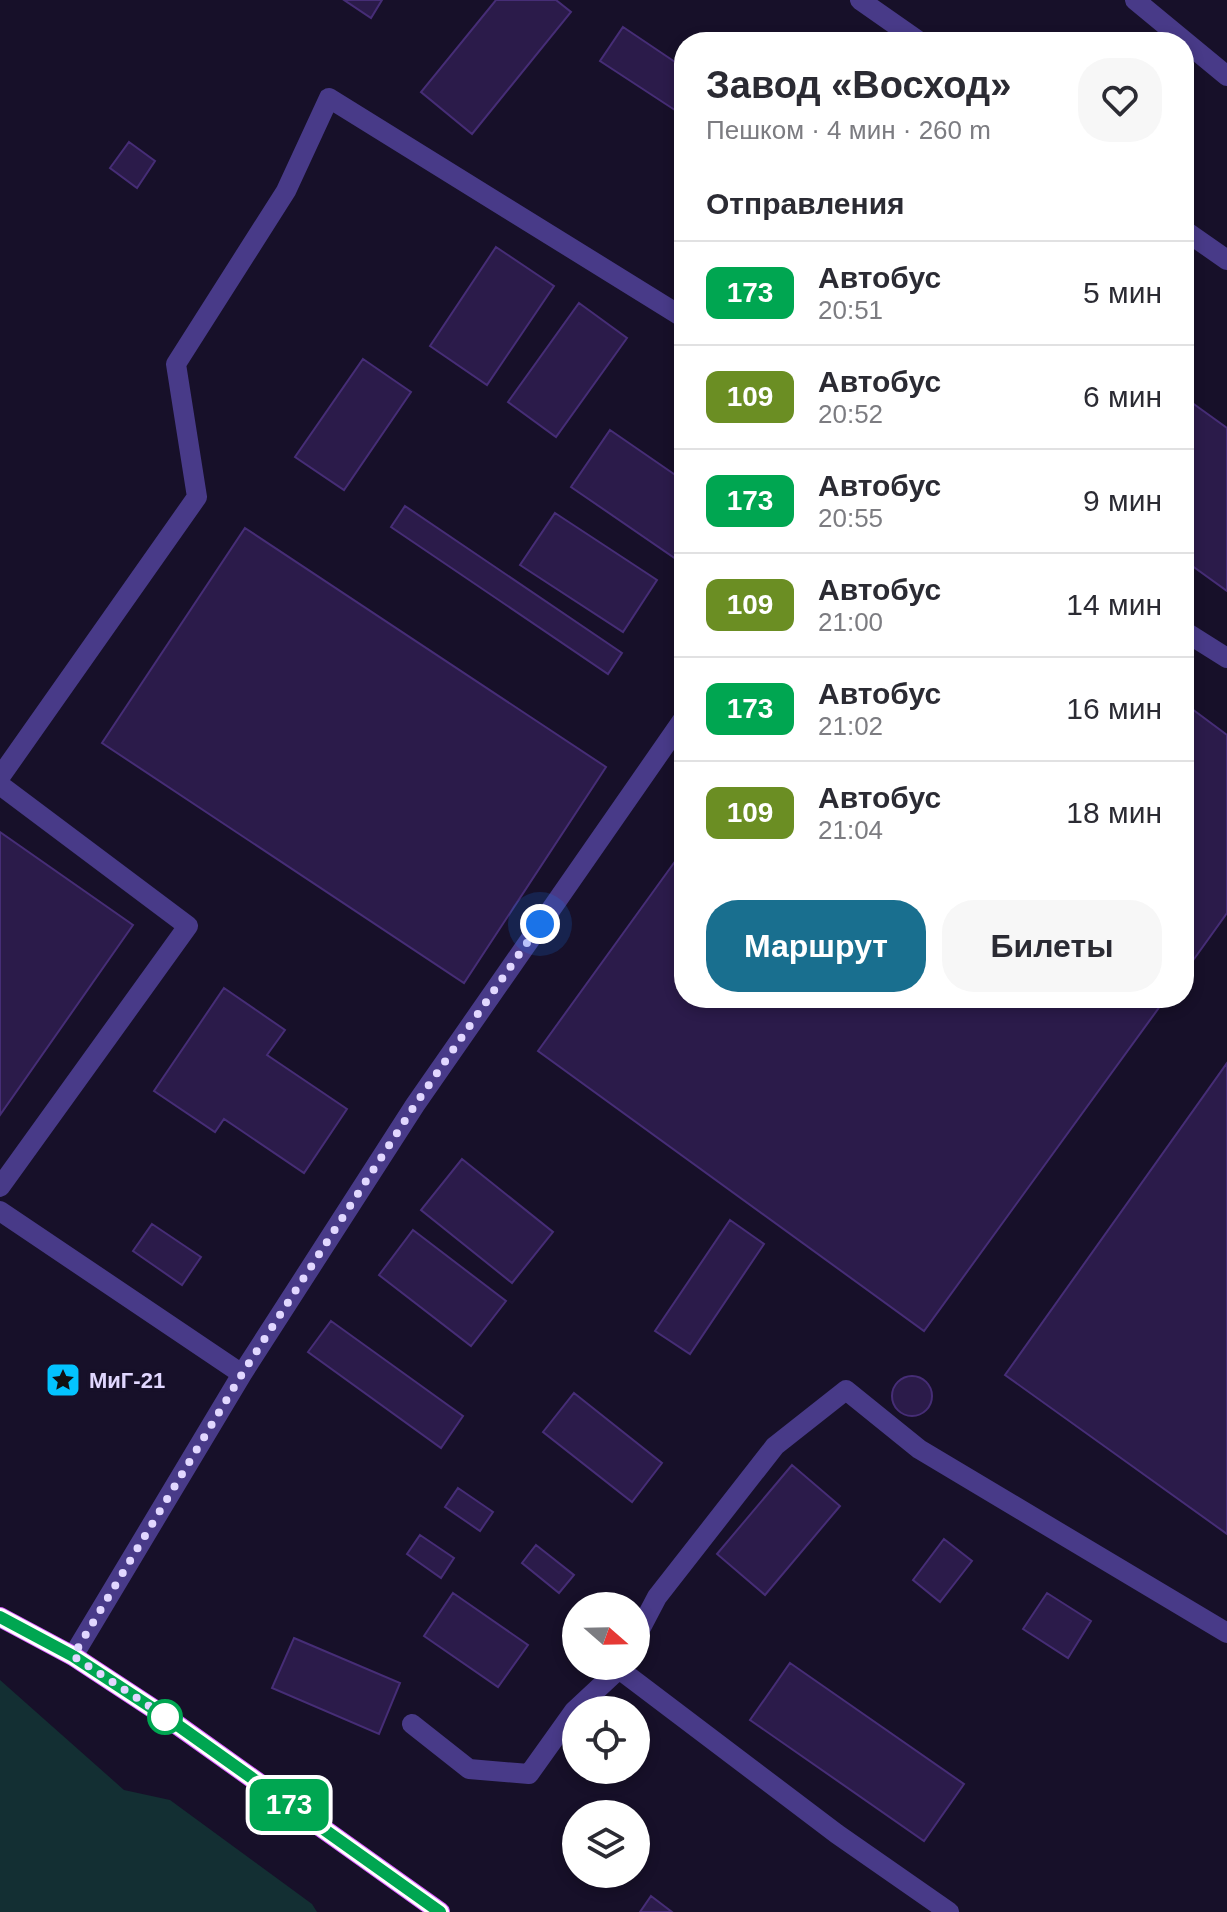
<!DOCTYPE html>
<html lang="ru">
<head>
<meta charset="utf-8">
<style>
  body { margin:0; font-family:Helvetica,sans-serif; background:#f7f7f7; color:#2b2b33; height:100vh; display:flex; flex-direction:column; font-size:30px; white-space:nowrap }
  * { box-sizing:border-box; margin:0 }
  p { font-size:26px; color:#7c7c81 }
  .icon { flex:none; width:44px; height:44px; fill:none; stroke:currentColor; stroke-width:2; stroke-linecap:round; stroke-linejoin:round }
  .map { position:relative; flex:1; overflow:hidden }
  .panel { position:absolute; left:674px; top:32px; width:520px; height:976px; display:flex; flex-direction:column; background:#fff; border-radius:32px; box-shadow:0 4px 12px #0003 }
  .panel>* { flex:none }
  .badge { padding:0 16px; border-radius:12px; font-size:28px; line-height:52px }
  .needle { width:52px; rotate:110deg }
  .buttons { position:absolute; left:562px; top:1592px; display:grid; gap:16px }
  .buttons a { display:grid; place-items:center; width:88px; height:88px; border-radius:50%; background:#fff; box-shadow:0 4px 12px #0003; font-size:40px }
  .you { position:absolute; width:40px; height:40px; margin:-20px; border:6px solid #fff; border-radius:50%; background:#1a73e8; box-shadow:0 0 0 12px #1a73e833 }
  .map>.badge { position:absolute; translate:-50% -50%; box-shadow:0 0 0 4px #fff }
  h2 { padding:0 32px; font-size:30px; line-height:72px }
  .round { display:grid; place-items:center; flex:none; width:84px; height:84px; border-radius:32px; background:#f7f7f7 }
  .overview { display:flex; align-items:center; justify-content:space-between; height:136px; padding:0 32px }
  h1 { font-size:38px; font-weight:700; line-height:60px }
  .primary-button { display:flex; gap:16px; margin-top:auto; padding:16px 32px }
  .primary-button a { flex:1; height:92px; border-radius:32px; background:#196f8f; color:#fff; font-size:32px; font-weight:700; line-height:92px; text-align:center }
  .primary-button a+a { background:#f7f7f7; color:#2b2b33 }
  ul { padding:0; list-style:none }
  li { display:flex; align-items:center; gap:24px; height:104px; padding:0 32px; border-top:2px solid #e1e1e2 }
  li div { flex:1 }
  li b { display:block; font-size:30px }
  li em { font-style:normal }
  li .badge { min-width:88px; font-weight:700; text-align:center }
  .map>svg:first-child { display:block }
  .green { fill:#132f33 }
  .building { fill:#2b1b4a; stroke:#462d76; stroke-width:2 }
  .lines { fill:none; stroke-linecap:round; stroke-linejoin:round }
  .minor { stroke:#483a88; stroke-width:20 }
  .major { stroke:#d95eff; stroke-width:20 }
  .line-casing { stroke:#fff; stroke-width:18 }
  .line { stroke:#00a651; stroke-width:12 }
  .walk { stroke:#e1d7ff; stroke-width:8; stroke-dasharray:0 14.4 }
  .stop-dot { fill:#fff; stroke:#00a651; stroke-width:4 }
  .labels { text-anchor:middle; stroke-width:7; stroke-linejoin:round; paint-order:stroke }
  .poi-label { font-size:22px; font-weight:bold; fill:#e1d7ff; stroke:#171029; text-anchor:start }
</style>
</head>
<body>
<div class="map">
<svg width="1227" height="1912" viewBox="0 0 1227 1912">
  <rect width="100%" height="100%" fill="#171029"/>
  <path class="green" d="M0,1680L124,1790L170,1800L312,1904L317,1912H0Z"/>
  <path class="building" d="M344,0H382L371,18Z
    M496,0H556L571,12L472,134L421,92Z
    M623,27L684,68V116L600,61Z
    M129,142L155,161L137,188L110,168Z
    M496,247L554,286L487,385L430,346Z
    M579,303L627,338L556,437L508,402Z
    M363,359L411,392L344,490L295,457Z
    M1184,397L1227,428V591L1184,560Z
    M610,430L684,481V546L676,559L571,487Z
    M405,506L622,653L608,674L391,527Z
    M555,513L657,580L623,632L520,565Z
    M245,528L606,767L464,983L102,743Z
    M1184,703L1227,735V913L1184,973Z
    M0,832L133,925L0,1115Z
    M684,849V998H1166L924,1331L538,1051Z
    M224,988L285,1030L267,1055L347,1109L304,1173L224,1119L215,1132L154,1091Z
    M1227,1063V1534L1005,1375Z
    M462,1159L553,1232L512,1283L421,1210Z
    M730,1220L764,1244L690,1354L655,1331Z
    M152,1224L201,1257L182,1285L133,1251Z
    M413,1230L506,1301L471,1346L379,1275Z
    M331,1321L463,1416L441,1448L308,1352Z
    M892 1396a20 20 0 1 1 40 0a20 20 0 1 1-40 0Z
    M574,1393L662,1463L632,1502L543,1432Z
    M792,1465L840,1506L765,1595L717,1554Z
    M458,1488L493,1512L480,1531L445,1507Z
    M420,1535L454,1558L441,1578L407,1554Z
    M944,1539L972,1561L940,1602L913,1580Z
    M536,1545L574,1575L559,1593L522,1563Z
    M453,1593L528,1645L498,1687L424,1636Z
    M1047,1593L1091,1621L1068,1658L1023,1629Z
    M294,1638L400,1683L379,1734L272,1688Z
    M790,1663L964,1784L924,1841L750,1720Z
    M651,1896L672,1912H640Z"/>
  <g class="lines">
    <path class="minor" d="M860,0L920,42
      M1135,0L1227,76
      M1184,230L1227,260
      M1184,631L1227,658
      M0,777L197,497L176,364L286,191L329,98L684,318
      M0,785L188,926L0,1187
      M0,1211L242,1374
      M636,1637L657,1597L775,1446L846,1390L919,1449L1227,1633
      M73,1656L242,1374L415,1105L684,718
      M412,1724L469,1769L529,1774L574,1711L619,1669L837,1834L949,1912"/>
    <path class="major" d="M0,1617L73,1656L169,1719L440,1912"/>
  </g>
  <g class="lines">
    <defs>
      <path id="line" d="M0,1617L73,1656L169,1719L440,1912"/>
    </defs>
    <use href="#line" class="line-casing"/>
    <use href="#line" class="line"/>
    <path class="walk" d="M165,1717L169,1719L73,1656L242,1374L415,1105L540,924"/>
  </g>
  <defs>
    <symbol id="sight-square" viewBox="-11 -11 22 22"><rect x="-9" y="-9" width="18" height="18" rx="4" fill="#03c3ff" stroke="#171029"/><path d="M0-6L1.8-2.2L6-1.7L2.9 1.2L3.7 5.4L0 3.3L-3.7 5.4L-2.9 1.2L-6-1.7L-1.8-2.2Z" fill="#111"/></symbol>
  </defs>
  <g fill-rule="evenodd">
    <use href="#sight-square" x="43" y="1360" width="40" height="40"/>
  </g>
  <circle class="stop-dot" cx="165" cy="1717" r="16"/>
  <g class="labels">
    <g class="poi-label">
      <text x="89" y="1388">МиГ-21</text>
    </g>
  </g>
</svg>
<div class="buttons">
<a><svg class="needle" viewBox="-14 -14 28 28"><path d="M0-13l5 13h-10z" fill="#e53935"/><path d="M0 13l5-13h-10z" fill="#7c7c81"/></svg></a>
<a><svg class="icon" aria-label="locate" viewBox="0 0 24 24"><circle cx="12" cy="12" r="6"/><path d="M12 2v4M12 18v4M2 12h4M18 12h4"/></svg></a>
<a><svg class="icon" aria-label="layers" viewBox="0 0 24 24"><path d="M12 4l9 5-9 5-9-5zM3 14l9 5 9-5"/></svg></a>
</div>
<div class="you" style="left:540px;top:924px"></div>
<b class="badge" style="left:289px;top:1805px;background:#00a651;color:#fff">173</b>
<section class="panel">
<div class="overview"><div><h1>Завод «Восход»</h1><p>Пешком · 4 мин · 260 m</p></div><a class="round"><svg class="icon" aria-label="heart" viewBox="0 0 24 24"><path d="M12 20l-8-8c-3-5 5-10 8-4 3-6 11-1 8 4z"/></svg></a></div>
<h2>Отправления</h2>
<ul>
<li><span class="badge" style="background:#00a651;color:#fff">173</span><div><b>Автобус</b><p>20:51</p></div><em>5 мин</em></li>
<li><span class="badge" style="background:#6b8e23;color:#fff">109</span><div><b>Автобус</b><p>20:52</p></div><em>6 мин</em></li>
<li><span class="badge" style="background:#00a651;color:#fff">173</span><div><b>Автобус</b><p>20:55</p></div><em>9 мин</em></li>
<li><span class="badge" style="background:#6b8e23;color:#fff">109</span><div><b>Автобус</b><p>21:00</p></div><em>14 мин</em></li>
<li><span class="badge" style="background:#00a651;color:#fff">173</span><div><b>Автобус</b><p>21:02</p></div><em>16 мин</em></li>
<li><span class="badge" style="background:#6b8e23;color:#fff">109</span><div><b>Автобус</b><p>21:04</p></div><em>18 мин</em></li>
</ul>
<div class="primary-button"><a>Маршрут</a><a>Билеты</a></div>
</section>
</div>
</body>
</html>
